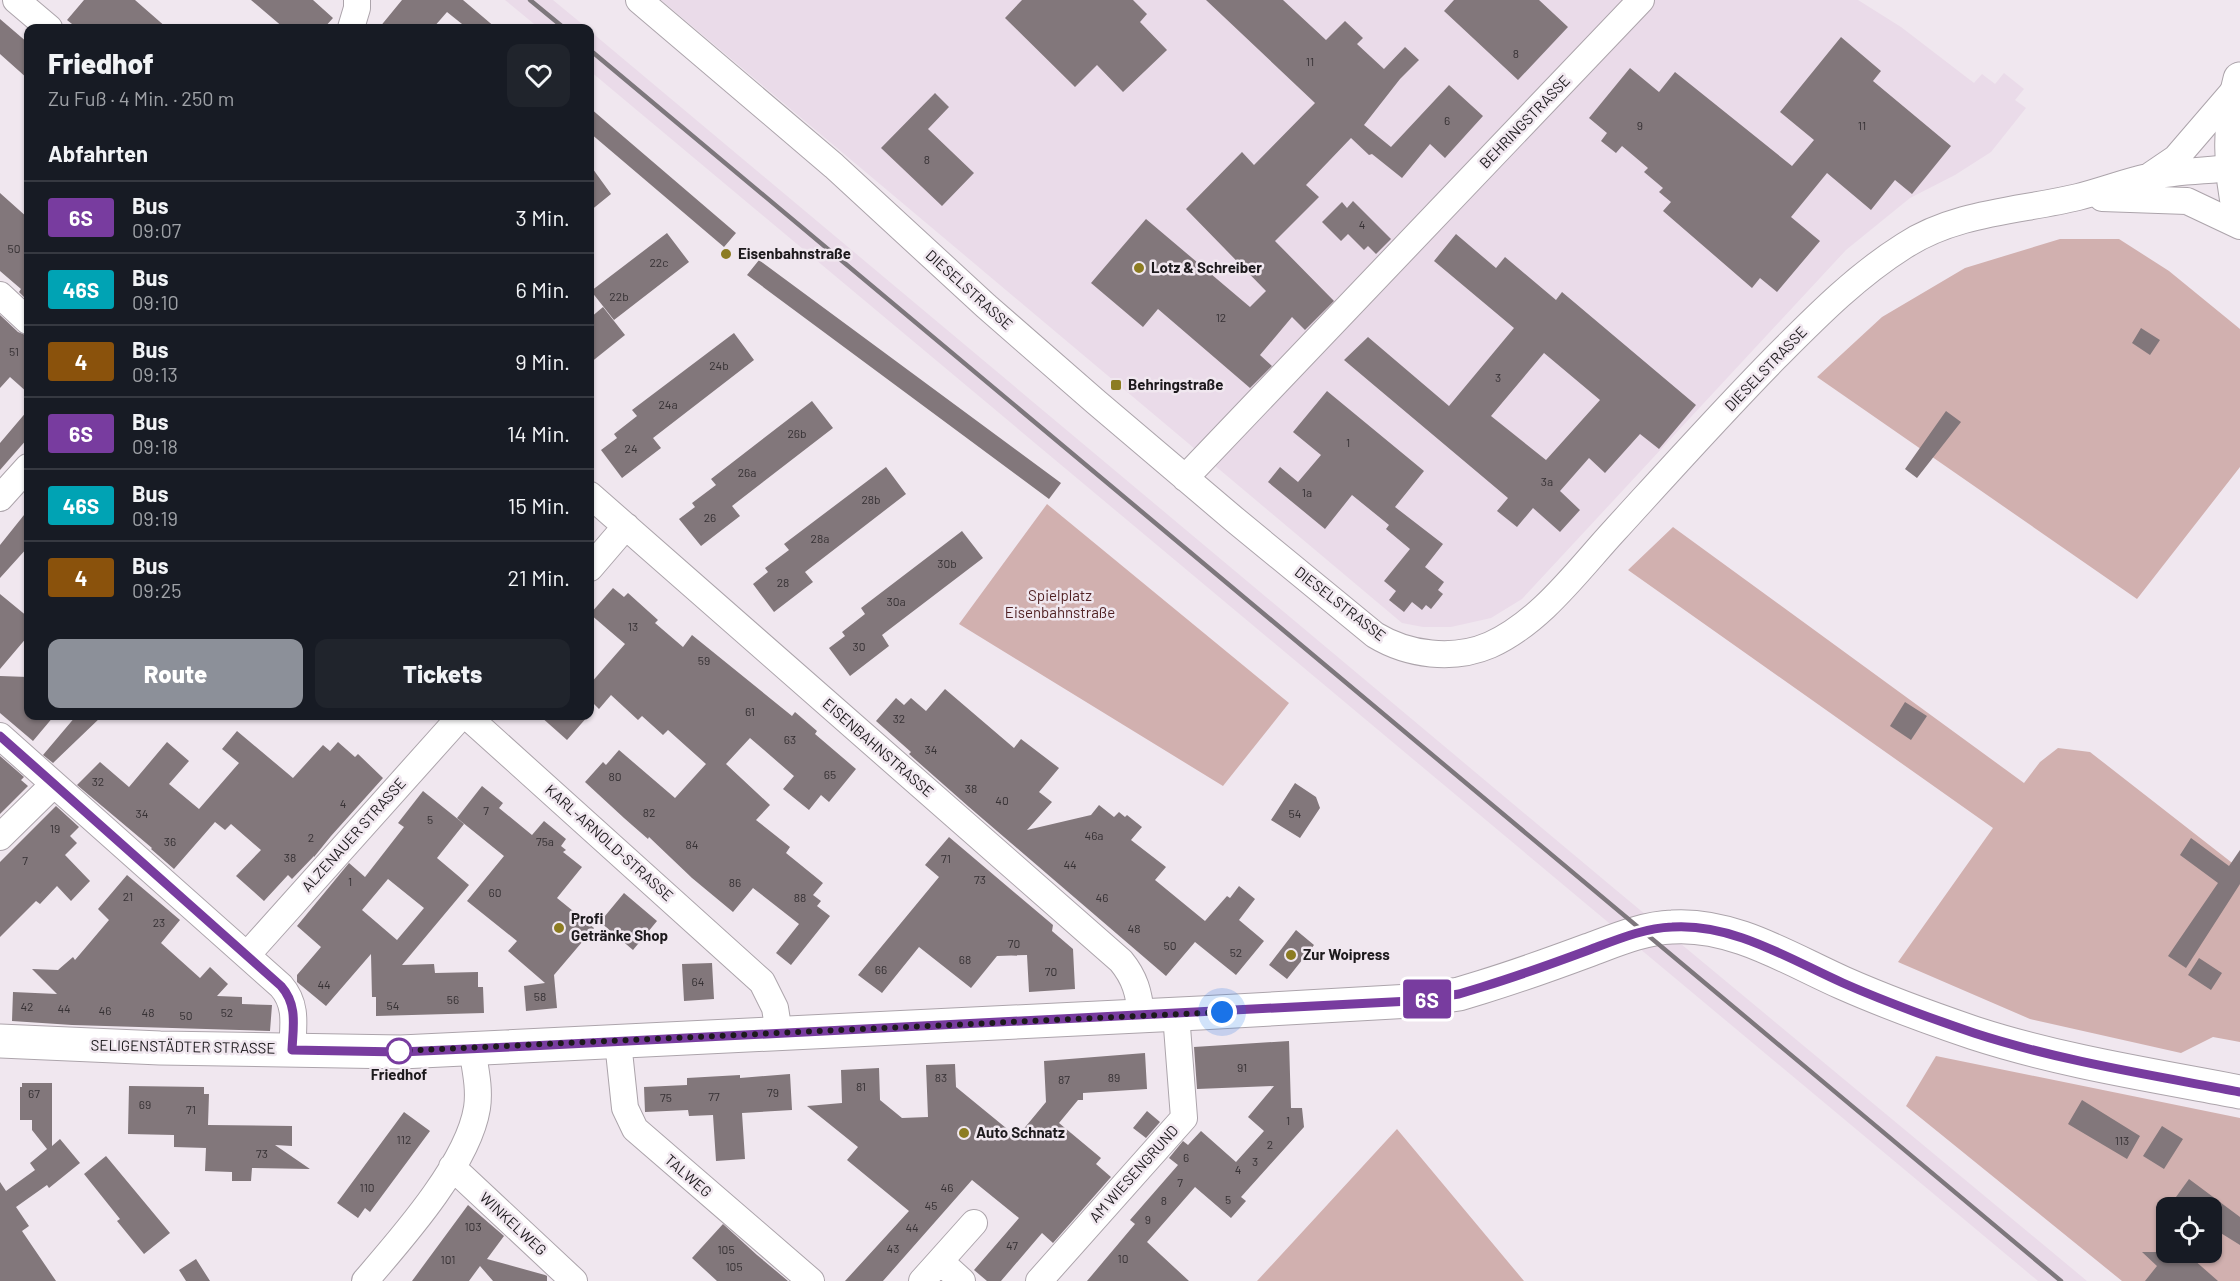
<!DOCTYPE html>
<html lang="de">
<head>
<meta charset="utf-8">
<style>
  body { margin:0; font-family:Barlow,sans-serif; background:#20242c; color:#f1f3f6; height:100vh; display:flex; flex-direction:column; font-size:22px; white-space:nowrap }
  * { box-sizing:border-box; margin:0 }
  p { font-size:20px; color:#9ea1a6 }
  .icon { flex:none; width:33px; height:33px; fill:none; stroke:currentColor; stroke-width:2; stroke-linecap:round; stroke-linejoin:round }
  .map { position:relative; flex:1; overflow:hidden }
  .panel { position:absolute; left:24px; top:24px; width:570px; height:696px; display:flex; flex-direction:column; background:#171b24; border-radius:12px; box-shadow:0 2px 4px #0004 }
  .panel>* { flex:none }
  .badge { padding:0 12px; border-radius:4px; font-size:21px; line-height:39px }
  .tools { position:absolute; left:2156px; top:1197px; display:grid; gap:12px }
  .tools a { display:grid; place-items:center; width:66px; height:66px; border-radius:12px; background:#171b24; box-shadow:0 2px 4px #0004; font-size:30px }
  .you { position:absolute; width:30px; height:30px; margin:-15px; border:4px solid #fff; border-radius:50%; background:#1a73e8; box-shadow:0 0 0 9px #1a73e833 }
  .map>.badge { position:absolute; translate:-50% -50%; box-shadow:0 0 0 3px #fff }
  h2 { padding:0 24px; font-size:22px; line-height:54px }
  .round { display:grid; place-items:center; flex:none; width:63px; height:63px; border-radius:12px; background:#20242c }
  .headline { display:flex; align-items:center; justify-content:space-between; height:102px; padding:0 24px }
  h1 { font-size:28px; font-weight:800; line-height:45px }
  .cta { display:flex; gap:12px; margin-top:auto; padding:12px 24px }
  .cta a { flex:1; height:69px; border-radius:12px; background:#8c9099; color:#fff; font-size:24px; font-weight:800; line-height:69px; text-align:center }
  .cta a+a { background:#20242c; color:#f1f3f6 }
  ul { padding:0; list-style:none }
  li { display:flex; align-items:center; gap:18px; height:72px; padding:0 24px; border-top:2px solid #363941 }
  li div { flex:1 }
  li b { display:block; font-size:22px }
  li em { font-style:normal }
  li .badge { min-width:66px; font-weight:700; text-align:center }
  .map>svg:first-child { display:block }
  .built { fill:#eadbe9 }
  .green { fill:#d1b0af; fill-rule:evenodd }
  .building { fill:#82777b; fill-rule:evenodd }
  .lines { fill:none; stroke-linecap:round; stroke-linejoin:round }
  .minor-casing { stroke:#aca4ab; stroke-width:28 }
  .secondary-casing { stroke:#aca4ab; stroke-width:35 }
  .minor { stroke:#fff; stroke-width:26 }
  .secondary { stroke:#fff; stroke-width:33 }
  .rail { stroke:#7d777c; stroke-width:4.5 }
  .line-casing { stroke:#fff; stroke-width:14 }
  .line { stroke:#783c9f; stroke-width:9 }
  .walk { stroke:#1d1a1d; stroke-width:6; stroke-dasharray:0 10.8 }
  .poi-dot { fill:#8c7c22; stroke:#f0e7ef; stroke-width:2 }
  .stop-dot { fill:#fff; stroke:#783c9f; stroke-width:3 }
  .labels { text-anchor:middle; stroke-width:5; stroke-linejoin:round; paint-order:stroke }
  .number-label { font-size:12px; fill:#363134 }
  .street-label { font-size:15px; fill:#1d1a1d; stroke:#f0e7ef }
  .poi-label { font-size:15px; font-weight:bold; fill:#1d1a1d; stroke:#f0e7ef; text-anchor:start }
  .park-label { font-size:15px; fill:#4e1f21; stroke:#f0e7ef }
  .stop-label { font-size:15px; font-weight:bold; fill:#1d1a1d; stroke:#f0e7ef }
</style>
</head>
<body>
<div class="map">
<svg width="2240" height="1281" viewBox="0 0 2240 1281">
  <rect width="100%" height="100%" fill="#f0e7ef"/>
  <path class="built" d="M505,0H553L587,28H539Z
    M661,0H1858L1901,27L1974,83L1982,74L1995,84L2004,73L2024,89L2015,100L2026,108L1991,152L1955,175L1910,198L1846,250L1522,599L1491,618L1451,627H1423L1402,623Z
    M590,31L1616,890L2087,1281H2038L1603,918L590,71Z"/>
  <path class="green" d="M2060,239H2119L2169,271L2240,329V467L2137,599L1817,377L1882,317L1965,268Z
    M1047,504L1289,703L1223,786L959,624Z
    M1673,527L2024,783L2040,762L2058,748L2090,752L2240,869V1042L2213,1037L2181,1053L2030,1019L1898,962L1993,828L1628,570Z
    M1936,1056L2240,1118V1281H2122L1906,1106ZM2166,1208H2211V1252H2166Z
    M1397,1129L1524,1281H1257Z"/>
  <path class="building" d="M84,0H135L167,28H77L67,20Z
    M251,0H313L333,18L324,28H284Z
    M402,0H463L496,28H467L447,12L433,28H379Z
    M1022,0H1133L1147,14L1140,22L1167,50L1123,92L1097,65L1075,87L1005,18Z
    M1206,0H1283L1326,40L1345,21L1363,38L1357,44L1384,69L1405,47L1419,60L1400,79L1364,125L1391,147L1449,85L1483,116L1445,158L1430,144L1402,178L1372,154L1369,155L1351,138L1306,185L1319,197L1275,241L1334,301L1305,330L1292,317L1260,355L1272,366L1250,388L1158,309L1143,327L1091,283L1146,219L1250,307L1266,291L1186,209L1242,152L1254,165L1315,103Z
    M1454,0H1539L1568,27L1518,80L1444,11Z
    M0,19L28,43V79L0,54Z
    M1841,37L1881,71L1873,81L1951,146L1912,194L1895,180L1871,210L1827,173L1791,217L1820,241L1777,292L1760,278L1752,288L1663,211L1671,202L1659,192L1663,188L1644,172L1648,168L1622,146L1616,153L1601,141L1607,133L1589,118L1630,68L1659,92L1675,72L1792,166L1814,140L1780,112Z
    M935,93L949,107L928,129L974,173L942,206L881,148Z
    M590,108L736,233L724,247L590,133Z
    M590,165L611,194L590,211Z
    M0,193L28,218V301L19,292L21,289L0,271Z
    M1353,201L1391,239L1376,254L1368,246L1364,250L1348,234L1341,241L1322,222L1342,202L1347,208Z
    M667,233L689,262L614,320L591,291Z
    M1456,234L1496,268L1505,257L1556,300L1562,292L1696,405L1659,449L1640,434L1605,473L1589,458L1560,491L1580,510L1560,532L1533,508L1517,527L1497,511L1508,498L1344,360L1368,337L1449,406L1514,328L1434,261ZM1544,353L1600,400L1546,460L1491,416Z
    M759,260L1061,483L1049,499L747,275Z
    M603,307L625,335L590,363V318Z
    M0,315L18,332L28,336V393L10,377L0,388Z
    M2141,328L2160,340L2150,355L2132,343Z
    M734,333L754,360L653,438L661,448L622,478L601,450L617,438L614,434L637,416L632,410Z
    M1327,391L1424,471L1395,507L1443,544L1425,567L1444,582L1438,590L1443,594L1431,609L1426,605L1422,610L1412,602L1404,612L1389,600L1396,591L1384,581L1410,549L1386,529L1389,525L1352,495L1325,529L1268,482L1280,467L1298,482L1321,455L1293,432Z
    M812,401L833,428L732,506L740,516L701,546L679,519L695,507L692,503L716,485L711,479Z
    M28,410V438L0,470V443Z
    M1946,411L1961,422L1917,478L1905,469Z
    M886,467L906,494L805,572L813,582L774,612L753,584L768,572L765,568L789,550L784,544Z
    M28,510V547L0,578V545Z
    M962,531L983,558L882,635L889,646L850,676L829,648L845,636L842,632L865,614L861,608Z
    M613,588L624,597L628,593L658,620L655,623L683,647L692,635L792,716L795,712L817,731L815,734L856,769L829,802L821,795L809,810L783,789L794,776L750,738L726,764L770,805L756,820L790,847L786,853L823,883L813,895L821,901L817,906L830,916L791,965L776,953L799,924L753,888L733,912L692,878L649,837L648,839L624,818L585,782L603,762L606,765L619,750L675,798L706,764L668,730L663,735L642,716L638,720L611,695L599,709L590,700V684L625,644L590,614Z
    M0,594L28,617V636L0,669Z
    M0,676L28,677V716H54L33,741L0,713Z
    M945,689L1014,748L1021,739L1059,768L1039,792L1052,802L1027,830L1091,815L1099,805L1114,817L1119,812L1125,817L1127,815L1142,827L1131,840L1166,867L1155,880L1205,921L1227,896L1230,898L1239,886L1255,899L1239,920L1264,941L1236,975L1195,942L1166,976L969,807L909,754L911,752L876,721L896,698L904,705L911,698L926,711Z
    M1905,702L1927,716L1911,740L1890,726Z
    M76,716H102L53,763L43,755Z
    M540,716H588L567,740Z
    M237,731L293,778L323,745L330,751L338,742L355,757L358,754L383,778L331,836L314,857V856L292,879L288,875L264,901L236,876L261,850L231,824L225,830L215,822L174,869L151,849L152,848L77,785L100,762L129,787L167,742L189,761L169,784L199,809L239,763L222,749Z
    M0,756L24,777L21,780L28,786L0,814Z
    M1295,783L1316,797L1320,808L1300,838L1271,820Z
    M482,786L503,803L499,808L532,835L544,821L566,839L561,846L566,850L563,852L582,867L557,898L594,928L554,975L557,1008L526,1011L524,986L545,983L508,951L517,941L467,901L504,856L457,818Z
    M423,791L464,824L437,858L469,885L402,965L434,964L435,973L478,972V987H483L484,1013L376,1016V997H372L371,954L326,1006L297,982V975L321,947L297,926L349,863L365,877L404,827L398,823ZM388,879L424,908L397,940L362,910Z
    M56,806L79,827L70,836L77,843L65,855L90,881L71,901L57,886L40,904L36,901L0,937V862Z
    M949,837L1053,925L1052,931L1073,949L1075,989L1029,992L1027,955L997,956L971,988L919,947L882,993L858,975L939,877L925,865Z
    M2191,838L2229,866L2240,850V884L2186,968L2168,956L2218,883L2180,855Z
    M127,875L180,920L161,943L200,978L210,967L228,984L217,996L242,997V1004L272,1005L270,1031L72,1025L12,1021L13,992L57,994L32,969L58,970L73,957L75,960L109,920L98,909Z
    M624,893L657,921L633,950L600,922Z
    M1296,930L1314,945L1287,979L1269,965Z
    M2199,958L2222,973L2211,990L2188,975Z
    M712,963L714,999L684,1001L682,964Z
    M1289,1041L1291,1108H1302L1304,1127L1241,1197L1246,1201L1231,1218L1195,1187L1147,1242L1189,1281H1087L1135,1224L1130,1220L1178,1165L1169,1158L1183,1141L1188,1145L1201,1131L1236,1162L1264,1131L1248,1117L1274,1086L1197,1089L1194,1047Z
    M1145,1053L1147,1089L1083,1093V1100H1078L1059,1123L1101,1158L1096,1164L1111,1177L1053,1243L1042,1233L1001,1281H987L974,1270L1019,1218L972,1180L883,1281H845L909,1211L847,1160L858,1147L807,1106L842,1103L841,1070L879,1068L880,1100L902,1118L928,1117L926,1065L955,1064L956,1087L1017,1137L1046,1102L1044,1061Z
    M790,1074L792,1110L742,1113L745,1159L716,1161L713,1115L689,1116L688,1110L645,1112L644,1087L687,1085V1078L740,1075V1078Z
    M22,1083H52V1146L60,1139L80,1163L49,1188L47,1185L16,1207L29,1226L22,1231L56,1281H0V1182L6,1191L35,1170L30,1163L47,1149L32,1130V1120H20V1087H22Z
    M129,1086L204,1087V1094H209L208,1125L292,1126V1146L275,1145L310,1169L252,1168L251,1181H232V1172L205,1171L206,1148L174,1147V1135L128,1134Z
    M2082,1100L2140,1136L2127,1159L2068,1124Z
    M1147,1111L1160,1122L1146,1138L1133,1128Z
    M404,1112L430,1131L370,1212L365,1208L358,1218L337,1203Z
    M2162,1126L2183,1139L2164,1169L2143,1156Z
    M106,1156L170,1233L144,1254L117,1221L120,1219L84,1174Z
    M2189,1179L2240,1217V1245L2211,1227V1208H2168Z
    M468,1205L504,1236L487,1259L545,1275L547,1276V1281H493L480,1266L469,1281H412Z
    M723,1224L757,1255L788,1281H717L692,1258Z
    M2166,1241V1252H2185L2218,1281H2145L2157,1266L2142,1252H2156Z
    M196,1259L210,1281H186L179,1270Z"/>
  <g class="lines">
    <defs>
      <path id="minor" d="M16,0L49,28
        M639,0L834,166L986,306L1096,402L1235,520L1375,635C1408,655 1453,661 1490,645C1541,622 1578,570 1615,530C1668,472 1720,414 1775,358C1816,317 1855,277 1904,246C1956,212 2020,211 2078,197C2102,191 2125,182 2148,177C2175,171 2204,171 2231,168
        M351,28L357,8V0
        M2151,175L2176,158L2238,86
        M2102,198L2187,201L2240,226
        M0,295L28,321
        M1185,478L1641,0
        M590,495L1121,961C1135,978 1139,993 1141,1015
        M0,498L28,467
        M590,568L626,526
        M467,716L762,982L775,1008L779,1033
        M0,736L281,986C298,1005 293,1027 292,1050
        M0,837L54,784
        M247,955L461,716
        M618,1042L625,1108L635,1129L811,1281
        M452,1167L574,1281
        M940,1261L974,1223
        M365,1281C402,1238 468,1164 477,1108C480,1088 475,1068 472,1048
        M922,1281L940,1261L962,1281
        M1039,1281L1184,1118L1176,1014"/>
      <path id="secondary" d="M2240,79C2228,121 2230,174 2240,216
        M0,1041L160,1048L401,1052L1200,1013L1411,1001L1459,994L1482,987C1518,976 1554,963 1589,950C1616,940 1644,928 1672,927C1733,923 1789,959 1843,983C1886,1002 1930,1018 1974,1033C2060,1061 2151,1075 2240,1092"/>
    </defs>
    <use href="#minor" class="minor-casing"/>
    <use href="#secondary" class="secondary-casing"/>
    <use href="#minor" class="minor"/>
    <use href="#secondary" class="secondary"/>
    <path class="rail" d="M530,0L564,28
      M590,50L2061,1281"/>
  </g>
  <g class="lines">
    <defs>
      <path id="line" d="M0,736L281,986C298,1005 293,1027 292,1050L401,1052L530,1046L1411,1001L1459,994L1482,987C1518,976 1554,963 1589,950C1616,940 1644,928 1672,927C1733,923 1789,959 1843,983C1886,1002 1930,1018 1974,1033C2060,1061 2151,1075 2240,1092"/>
    </defs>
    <use href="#line" class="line-casing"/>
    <use href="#line" class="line"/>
    <path class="walk" d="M399,1051L1222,1012"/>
  </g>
  <g class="poi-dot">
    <circle cx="726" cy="254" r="6"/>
    <circle cx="1139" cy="268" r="6"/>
    <rect x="1110" y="379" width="12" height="12" rx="3"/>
    <circle cx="559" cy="928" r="6"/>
    <circle cx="1291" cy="955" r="6"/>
    <circle cx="964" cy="1133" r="6"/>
  </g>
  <circle class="stop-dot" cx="399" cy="1051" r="12"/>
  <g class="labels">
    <g class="number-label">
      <text x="1516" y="58">8</text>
      <text x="1310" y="66">11</text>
      <text x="1447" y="125">6</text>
      <text x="1640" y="130">9</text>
      <text x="1862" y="130">11</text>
      <text x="927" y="164">8</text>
      <text x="1362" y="229">4</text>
      <text x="14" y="253">50</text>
      <text x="659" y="267">22c</text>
      <text x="619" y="301">22b</text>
      <text x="1221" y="322">12</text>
      <text x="14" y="356">51</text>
      <text x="719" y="370">24b</text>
      <text x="1498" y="382">3</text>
      <text x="668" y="409">24a</text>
      <text x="797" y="438">26b</text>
      <text x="1348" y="447">1</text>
      <text x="631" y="453">24</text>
      <text x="747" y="477">26a</text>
      <text x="1547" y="486">3a</text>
      <text x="1307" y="497">1a</text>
      <text x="871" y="504">28b</text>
      <text x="710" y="522">26</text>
      <text x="820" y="543">28a</text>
      <text x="947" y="568">30b</text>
      <text x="783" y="587">28</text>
      <text x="896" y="606">30a</text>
      <text x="633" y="631">13</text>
      <text x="859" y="651">30</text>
      <text x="704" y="665">59</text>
      <text x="750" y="716">61</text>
      <text x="899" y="723">32</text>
      <text x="790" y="744">63</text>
      <text x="931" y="754">34</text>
      <text x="830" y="779">65</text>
      <text x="615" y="781">80</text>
      <text x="98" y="786">32</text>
      <text x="971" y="793">38</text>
      <text x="1002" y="805">40</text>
      <text x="343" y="808">4</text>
      <text x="486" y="815">7</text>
      <text x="649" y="817">82</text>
      <text x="142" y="818">34</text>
      <text x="1295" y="818">54</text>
      <text x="430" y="824">5</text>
      <text x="55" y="833">19</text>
      <text x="1094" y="840">46a</text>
      <text x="311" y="842">2</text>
      <text x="170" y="846">36</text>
      <text x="545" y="846">75a</text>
      <text x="692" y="849">84</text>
      <text x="290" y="862">38</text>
      <text x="946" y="863">71</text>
      <text x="25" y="865">7</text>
      <text x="1070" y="869">44</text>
      <text x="980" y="884">73</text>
      <text x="350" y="886">1</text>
      <text x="735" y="887">86</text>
      <text x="495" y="897">60</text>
      <text x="128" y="901">21</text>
      <text x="800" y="902">88</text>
      <text x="1102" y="902">46</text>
      <text x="159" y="927">23</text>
      <text x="1134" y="933">48</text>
      <text x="1014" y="948">70</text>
      <text x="1170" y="950">50</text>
      <text x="1236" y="957">52</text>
      <text x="965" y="964">68</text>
      <text x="881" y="974">66</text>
      <text x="1051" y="976">70</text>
      <text x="698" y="986">64</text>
      <text x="324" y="989">44</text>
      <text x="540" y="1001">58</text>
      <text x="453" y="1004">56</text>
      <text x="393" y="1010">54</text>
      <text x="27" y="1011">42</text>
      <text x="64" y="1013">44</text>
      <text x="105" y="1015">46</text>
      <text x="148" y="1017">48</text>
      <text x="227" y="1017">52</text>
      <text x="186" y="1020">50</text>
      <text x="1242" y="1072">91</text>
      <text x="941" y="1082">83</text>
      <text x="1114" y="1082">89</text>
      <text x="1064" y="1084">87</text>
      <text x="861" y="1091">81</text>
      <text x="773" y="1097">79</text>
      <text x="34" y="1098">67</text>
      <text x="714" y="1101">77</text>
      <text x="666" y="1102">75</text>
      <text x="145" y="1109">69</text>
      <text x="191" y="1114">71</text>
      <text x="1288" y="1125">1</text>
      <text x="404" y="1144">112</text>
      <text x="2122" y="1145">113</text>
      <text x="1270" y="1149">2</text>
      <text x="262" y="1158">73</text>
      <text x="1186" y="1162">6</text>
      <text x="1255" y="1166">3</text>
      <text x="1238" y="1174">4</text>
      <text x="1180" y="1187">7</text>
      <text x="367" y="1192">110</text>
      <text x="947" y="1192">46</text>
      <text x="1228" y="1204">5</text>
      <text x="1164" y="1205">8</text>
      <text x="931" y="1210">45</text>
      <text x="1148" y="1224">9</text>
      <text x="473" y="1231">103</text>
      <text x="912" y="1232">44</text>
      <text x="1012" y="1250">47</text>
      <text x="893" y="1253">43</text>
      <text x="726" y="1254">105</text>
      <text x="1123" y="1263">10</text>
      <text x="448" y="1264">101</text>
      <text x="734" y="1271">105</text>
    </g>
    <g class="street-label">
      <text transform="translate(1525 122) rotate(-46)" y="5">BEHRINGSTRASSE</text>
      <text transform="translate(969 290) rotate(42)" y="5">DIESELSTRASSE</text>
      <text transform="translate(1766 369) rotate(-46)" y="5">DIESELSTRASSE</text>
      <text transform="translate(1340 604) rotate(38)" y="5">DIESELSTRASSE</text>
      <text transform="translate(878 748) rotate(41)" y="5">EISENBAHNSTRASSE</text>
      <text transform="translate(354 835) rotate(-48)" y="5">ALZENAUER STRASSE</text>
      <text transform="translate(609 843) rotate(42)" y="5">KARL-ARNOLD-STRASSE</text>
      <text transform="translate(183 1047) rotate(1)" y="5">SELIGENSTÄDTER STRASSE</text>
      <text transform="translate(1134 1174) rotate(-48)" y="5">AM WIESENGRUND</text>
      <text transform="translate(688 1176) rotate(41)" y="5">TALWEG</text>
      <text transform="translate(513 1224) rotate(43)" y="5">WINKELWEG</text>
    </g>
    <g class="poi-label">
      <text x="738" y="259">Eisenbahnstraße</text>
      <text x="1151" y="273">Lotz &amp; Schreiber</text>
      <text x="1128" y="390">Behringstraße</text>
      <text x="571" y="924">Profi<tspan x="571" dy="17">Getränke Shop</tspan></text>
      <text x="1303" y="960">Zur Woipress</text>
      <text x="976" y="1138">Auto Schnatz</text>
    </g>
    <g class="park-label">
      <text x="1060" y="601">Spielplatz<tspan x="1060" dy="17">Eisenbahnstraße</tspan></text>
    </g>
    <g class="stop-label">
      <text x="399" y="1080">Friedhof</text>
    </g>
  </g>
</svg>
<div class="tools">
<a><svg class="icon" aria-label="locate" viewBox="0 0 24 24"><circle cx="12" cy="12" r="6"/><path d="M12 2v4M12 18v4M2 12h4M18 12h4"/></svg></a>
</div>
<div class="you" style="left:1222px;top:1012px"></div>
<b class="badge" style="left:1427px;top:999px;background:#783c9f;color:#fff">6S</b>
<section class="panel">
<div class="headline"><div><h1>Friedhof</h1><p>Zu Fuß · 4 Min. · 250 m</p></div><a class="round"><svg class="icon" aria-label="heart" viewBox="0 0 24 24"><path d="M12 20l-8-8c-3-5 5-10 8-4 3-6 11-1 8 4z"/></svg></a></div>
<h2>Abfahrten</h2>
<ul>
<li><span class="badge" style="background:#783c9f;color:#fff">6S</span><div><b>Bus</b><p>09:07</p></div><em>3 Min.</em></li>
<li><span class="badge" style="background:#00a3b4;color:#fff">46S</span><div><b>Bus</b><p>09:10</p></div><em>6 Min.</em></li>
<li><span class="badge" style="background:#8a520c;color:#fff">4</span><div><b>Bus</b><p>09:13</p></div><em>9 Min.</em></li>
<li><span class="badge" style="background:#783c9f;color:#fff">6S</span><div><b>Bus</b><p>09:18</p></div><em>14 Min.</em></li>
<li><span class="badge" style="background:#00a3b4;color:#fff">46S</span><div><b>Bus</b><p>09:19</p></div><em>15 Min.</em></li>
<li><span class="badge" style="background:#8a520c;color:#fff">4</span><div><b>Bus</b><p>09:25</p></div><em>21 Min.</em></li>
</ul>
<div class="cta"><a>Route</a><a>Tickets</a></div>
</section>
</div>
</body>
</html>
